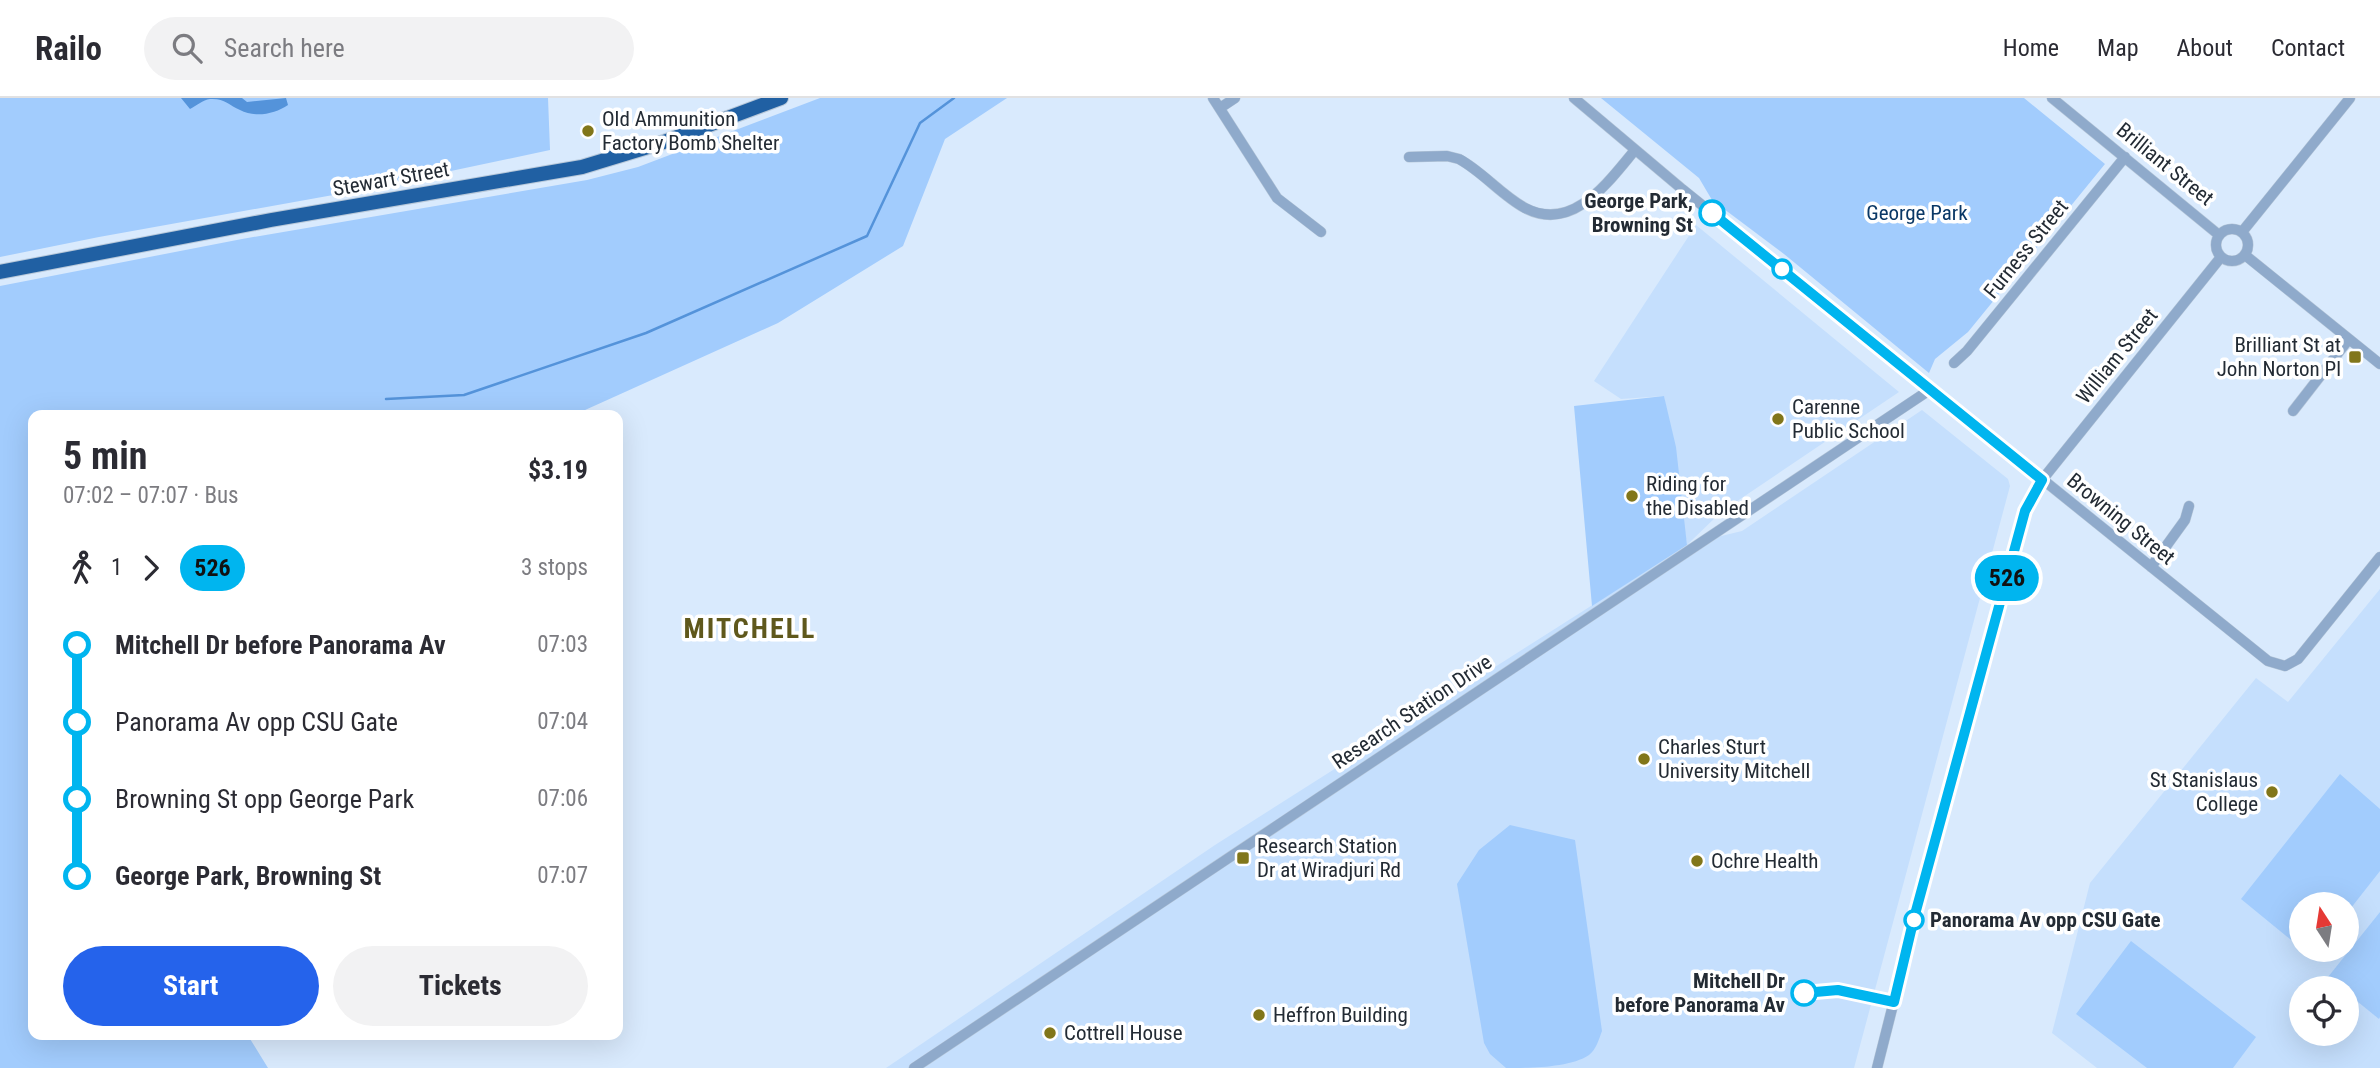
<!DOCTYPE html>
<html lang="en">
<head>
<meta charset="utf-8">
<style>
  body { margin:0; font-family:"Roboto Condensed",sans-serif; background:#f2f2f3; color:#2b2b33; height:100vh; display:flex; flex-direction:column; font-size:26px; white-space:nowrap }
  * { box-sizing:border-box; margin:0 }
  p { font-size:23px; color:#7c7c81 }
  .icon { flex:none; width:38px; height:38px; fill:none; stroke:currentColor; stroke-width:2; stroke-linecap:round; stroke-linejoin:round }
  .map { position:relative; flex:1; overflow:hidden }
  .side { position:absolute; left:28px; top:312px; width:595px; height:630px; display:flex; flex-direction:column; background:#fff; border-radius:14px; box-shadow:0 7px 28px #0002 }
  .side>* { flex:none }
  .badge { padding:0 14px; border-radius:23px; font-size:24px; line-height:46px }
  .needle { width:46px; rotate:348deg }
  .tools { position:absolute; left:2289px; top:794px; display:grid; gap:14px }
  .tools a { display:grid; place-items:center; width:70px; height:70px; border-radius:50%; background:#fff; box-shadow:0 7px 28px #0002; font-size:35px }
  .map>.badge { position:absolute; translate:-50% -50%; box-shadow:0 0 0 4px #fff }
  .legs { display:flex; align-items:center; gap:10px; height:77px; padding:0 35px; font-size:23px }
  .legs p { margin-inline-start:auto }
  .headline { display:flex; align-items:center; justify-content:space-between; height:119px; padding:0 35px }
  h1 { font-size:38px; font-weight:700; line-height:52px }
  .action { display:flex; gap:14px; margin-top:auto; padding:14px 35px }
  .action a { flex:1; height:80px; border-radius:42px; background:#2563eb; color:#fff; font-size:28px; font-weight:700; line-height:80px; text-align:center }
  .action a+a { background:#f2f2f3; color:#2b2b33 }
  ul { padding:0 35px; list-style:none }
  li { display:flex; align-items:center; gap:24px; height:77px; font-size:26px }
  li i { display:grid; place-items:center; width:10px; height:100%; margin:0 9px; background:currentColor }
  li i::after { content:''; width:18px; height:18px; margin:-9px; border:5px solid; border-radius:50%; background:#fff }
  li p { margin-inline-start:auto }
  li:first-child i { background:linear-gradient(#0000 50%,currentColor 0) }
  li:last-child i { background:linear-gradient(currentColor 50%,#0000 0) }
  header { display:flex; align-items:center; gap:42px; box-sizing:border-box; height:98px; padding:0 35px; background:#fff; border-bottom:2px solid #e1e1e2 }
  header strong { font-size:33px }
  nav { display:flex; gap:38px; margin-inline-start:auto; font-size:24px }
  .search { width:490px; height:63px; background:#f2f2f3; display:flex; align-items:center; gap:18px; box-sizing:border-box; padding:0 24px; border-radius:38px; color:#7c7c81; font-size:26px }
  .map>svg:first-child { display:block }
  .built { fill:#c5dffd; fill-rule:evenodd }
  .green { fill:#a2ccfd }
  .water { fill:#5493da }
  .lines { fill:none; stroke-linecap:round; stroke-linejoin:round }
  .stream { stroke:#5493da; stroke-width:2.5 }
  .minor-casing { stroke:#b8c8d9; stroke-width:11 }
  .highway-casing { stroke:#b8c8d9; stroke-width:16 }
  .minor { stroke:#8faacb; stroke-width:10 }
  .highway { stroke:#2060a3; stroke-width:14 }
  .line-1-casing { stroke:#fff; stroke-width:16 }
  .line-1 { stroke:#00b5ef; stroke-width:10 }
  .poi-dot { fill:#81761a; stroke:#fff; stroke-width:2.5 }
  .stop-1-dot { fill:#fff; stroke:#00b5ef; stroke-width:3.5 }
  .labels { text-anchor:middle; stroke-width:7; stroke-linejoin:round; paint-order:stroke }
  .poi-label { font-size:21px; fill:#232b34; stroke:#fff; text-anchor:start }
  .street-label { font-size:21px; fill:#232b34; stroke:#fff }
  .stop-label { font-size:21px; font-weight:bold; fill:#232b34; stroke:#fff; text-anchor:end }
  .park-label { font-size:21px; fill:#0a3866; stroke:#fff }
  .district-label { font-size:28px; font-weight:bold; letter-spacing:2px; fill:#5f581c; stroke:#fff }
</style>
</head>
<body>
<header>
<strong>Railo</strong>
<div class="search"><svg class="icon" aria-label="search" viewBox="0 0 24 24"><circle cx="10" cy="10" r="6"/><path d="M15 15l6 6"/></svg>Search here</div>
<nav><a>Home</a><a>Map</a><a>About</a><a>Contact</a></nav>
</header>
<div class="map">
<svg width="2380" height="970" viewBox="0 0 2380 970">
  <rect width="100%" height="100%" fill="#d9eafd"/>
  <path class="built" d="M1696,127L1899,294L1721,414L1688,446L1742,433L1922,312L2008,381L2010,388L1854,970H886L1215,747L1687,447L1664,298L1621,301L1594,283Z
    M2380,491V970H2097L2052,935L2090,785L2256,580L2288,604ZM2301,807H2347V852H2301ZM2301,891H2347V936H2301Z"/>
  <path class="green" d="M0,0H548L550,52L361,92L99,139L0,159Z
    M820,0H1007L945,41L903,148L778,225L574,317H33V936H247L268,970H0V188L242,141L587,82L638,69Z
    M1601,0H2024L2105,66L1968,234L1935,261L1929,275L1784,156L1712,102L1699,80Z
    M1664,298L1676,349L1687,447L1592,508L1574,308Z
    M2340,676L2380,711V773L2347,815V807H2301V850L2241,801Z
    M1510,727L1575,742L1602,933C1599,941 1596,952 1589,957C1570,970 1528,970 1506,970L1490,956L1484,945L1457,786L1479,752Z
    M2380,814V919L2379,921L2347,895V891H2342L2328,879Z
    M2131,843L2256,939L2233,970H2147L2076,916Z"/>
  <path class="water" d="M181,0H242L247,4L286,0L288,7C275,16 255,20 240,12C229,7 224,0 210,1C203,2 196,8 190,11Z"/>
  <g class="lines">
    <path class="stream" d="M386,301L464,297L646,235L867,138L920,25L954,0"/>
    <defs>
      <path id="minor" d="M1213,0L1277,100L1321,134
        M1574,0L1682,91L2268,563L2285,568L2298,561L2380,459
        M2052,0L2219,137
        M1220,10L1235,0
        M1409,59L1447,58L1459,61C1483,74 1501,97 1525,110C1573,135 1608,84 1635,52
        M2216 147a16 16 0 1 1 32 0a16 16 0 1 1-32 0Z
        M2242,134L2350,0
        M2245,157L2380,266
        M1954,265L1967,253L2125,59
        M2293,313L2349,241
        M2151,469L2185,422L2189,408
        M914,970L1931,291
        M1877,970L1915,820L2029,403L2042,382L2221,159"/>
      <path id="highway" d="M0,174L271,122L582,69L661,45L781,0"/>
    </defs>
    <use href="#minor" class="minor-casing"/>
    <use href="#highway" class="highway-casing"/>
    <use href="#minor" class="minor"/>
    <use href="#highway" class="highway"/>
  </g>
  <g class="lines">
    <defs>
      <path id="line-1" d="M1712,115L2042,382L2025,413L1914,820L1894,904L1838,892L1804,895"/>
    </defs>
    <use href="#line-1" class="line-1-casing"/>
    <use href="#line-1" class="line-1"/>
  </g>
  <g class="poi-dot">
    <circle cx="588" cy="33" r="7"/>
    <rect x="2348" y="252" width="14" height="14" rx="3.5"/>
    <circle cx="1778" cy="321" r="7"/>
    <circle cx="1632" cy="398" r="7"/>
    <circle cx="1644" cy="661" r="7"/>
    <circle cx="2272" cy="694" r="7"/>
    <rect x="1236" y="753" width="14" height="14" rx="3.5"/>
    <circle cx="1697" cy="763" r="7"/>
    <circle cx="1259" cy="917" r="7"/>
    <circle cx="1050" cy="935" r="7"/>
  </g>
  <g class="stop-1-dot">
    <circle cx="1712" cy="115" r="12"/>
    <circle cx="1782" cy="171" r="9"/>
    <circle cx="1914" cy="822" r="9"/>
    <circle cx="1804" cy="895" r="12"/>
  </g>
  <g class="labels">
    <g class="poi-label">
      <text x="602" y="28">Old Ammunition<tspan x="602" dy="24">Factory Bomb Shelter</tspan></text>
      <text x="2341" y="254" text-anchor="end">Brilliant St at<tspan x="2341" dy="24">John Norton Pl</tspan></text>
      <text x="1792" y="316">Carenne<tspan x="1792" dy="24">Public School</tspan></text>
      <text x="1646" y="393">Riding for<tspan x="1646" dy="24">the Disabled</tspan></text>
      <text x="1658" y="656">Charles Sturt<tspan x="1658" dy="24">University Mitchell</tspan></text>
      <text x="2258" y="689" text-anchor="end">St Stanislaus<tspan x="2258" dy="24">College</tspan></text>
      <text x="1257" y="755">Research Station<tspan x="1257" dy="24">Dr at Wiradjuri Rd</tspan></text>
      <text x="1711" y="770">Ochre Health</text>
      <text x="1273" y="924">Heffron Building</text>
      <text x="1064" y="942">Cottrell House</text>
    </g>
    <g class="street-label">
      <text transform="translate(2165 66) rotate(39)" y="7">Brilliant Street</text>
      <text transform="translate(391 81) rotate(-10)" y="7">Stewart Street</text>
      <text transform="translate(2026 151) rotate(-51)" y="7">Furness Street</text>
      <text transform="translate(2117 258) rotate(-51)" y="7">William Street</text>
      <text transform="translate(2121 421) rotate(39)" y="7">Browning Street</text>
      <text transform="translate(1412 614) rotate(-34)" y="7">Research Station Drive</text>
    </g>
    <g class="stop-label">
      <text x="1693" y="110">George Park,<tspan x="1693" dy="24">Browning St</tspan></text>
      <text x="1930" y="829" text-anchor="start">Panorama Av opp CSU Gate</text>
      <text x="1785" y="890">Mitchell Dr<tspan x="1785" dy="24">before Panorama Av</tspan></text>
    </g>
    <g class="park-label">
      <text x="1917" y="122">George Park</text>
    </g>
    <g class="district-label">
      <text x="750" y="540">MITCHELL</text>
    </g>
  </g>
</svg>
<div class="tools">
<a><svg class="needle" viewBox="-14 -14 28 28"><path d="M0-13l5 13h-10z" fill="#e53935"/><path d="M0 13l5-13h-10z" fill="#7c7c81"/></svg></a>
<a><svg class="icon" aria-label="locate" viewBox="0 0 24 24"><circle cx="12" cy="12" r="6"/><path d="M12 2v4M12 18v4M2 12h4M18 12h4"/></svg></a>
</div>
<b class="badge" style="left:2007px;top:480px;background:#00b5ef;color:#111">526</b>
<section class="side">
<div class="headline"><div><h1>5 min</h1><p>07:02 – 07:07 · Bus</p></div><b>$3.19</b></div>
<div class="legs"><svg class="icon" aria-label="walk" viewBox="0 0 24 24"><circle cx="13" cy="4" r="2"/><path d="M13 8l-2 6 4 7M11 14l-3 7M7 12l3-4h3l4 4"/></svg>1<svg class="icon" aria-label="forward" viewBox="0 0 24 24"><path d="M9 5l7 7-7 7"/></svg><b class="badge" style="background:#00b5ef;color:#111">526</b><p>3 stops</p></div>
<ul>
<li><i style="color:#00b5ef"></i><b>Mitchell Dr before Panorama Av</b><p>07:03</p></li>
<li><i style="color:#00b5ef"></i><span>Panorama Av opp CSU Gate</span><p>07:04</p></li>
<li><i style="color:#00b5ef"></i><span>Browning St opp George Park</span><p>07:06</p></li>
<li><i style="color:#00b5ef"></i><b>George Park, Browning St</b><p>07:07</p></li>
</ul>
<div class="action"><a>Start</a><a>Tickets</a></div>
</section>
</div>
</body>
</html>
